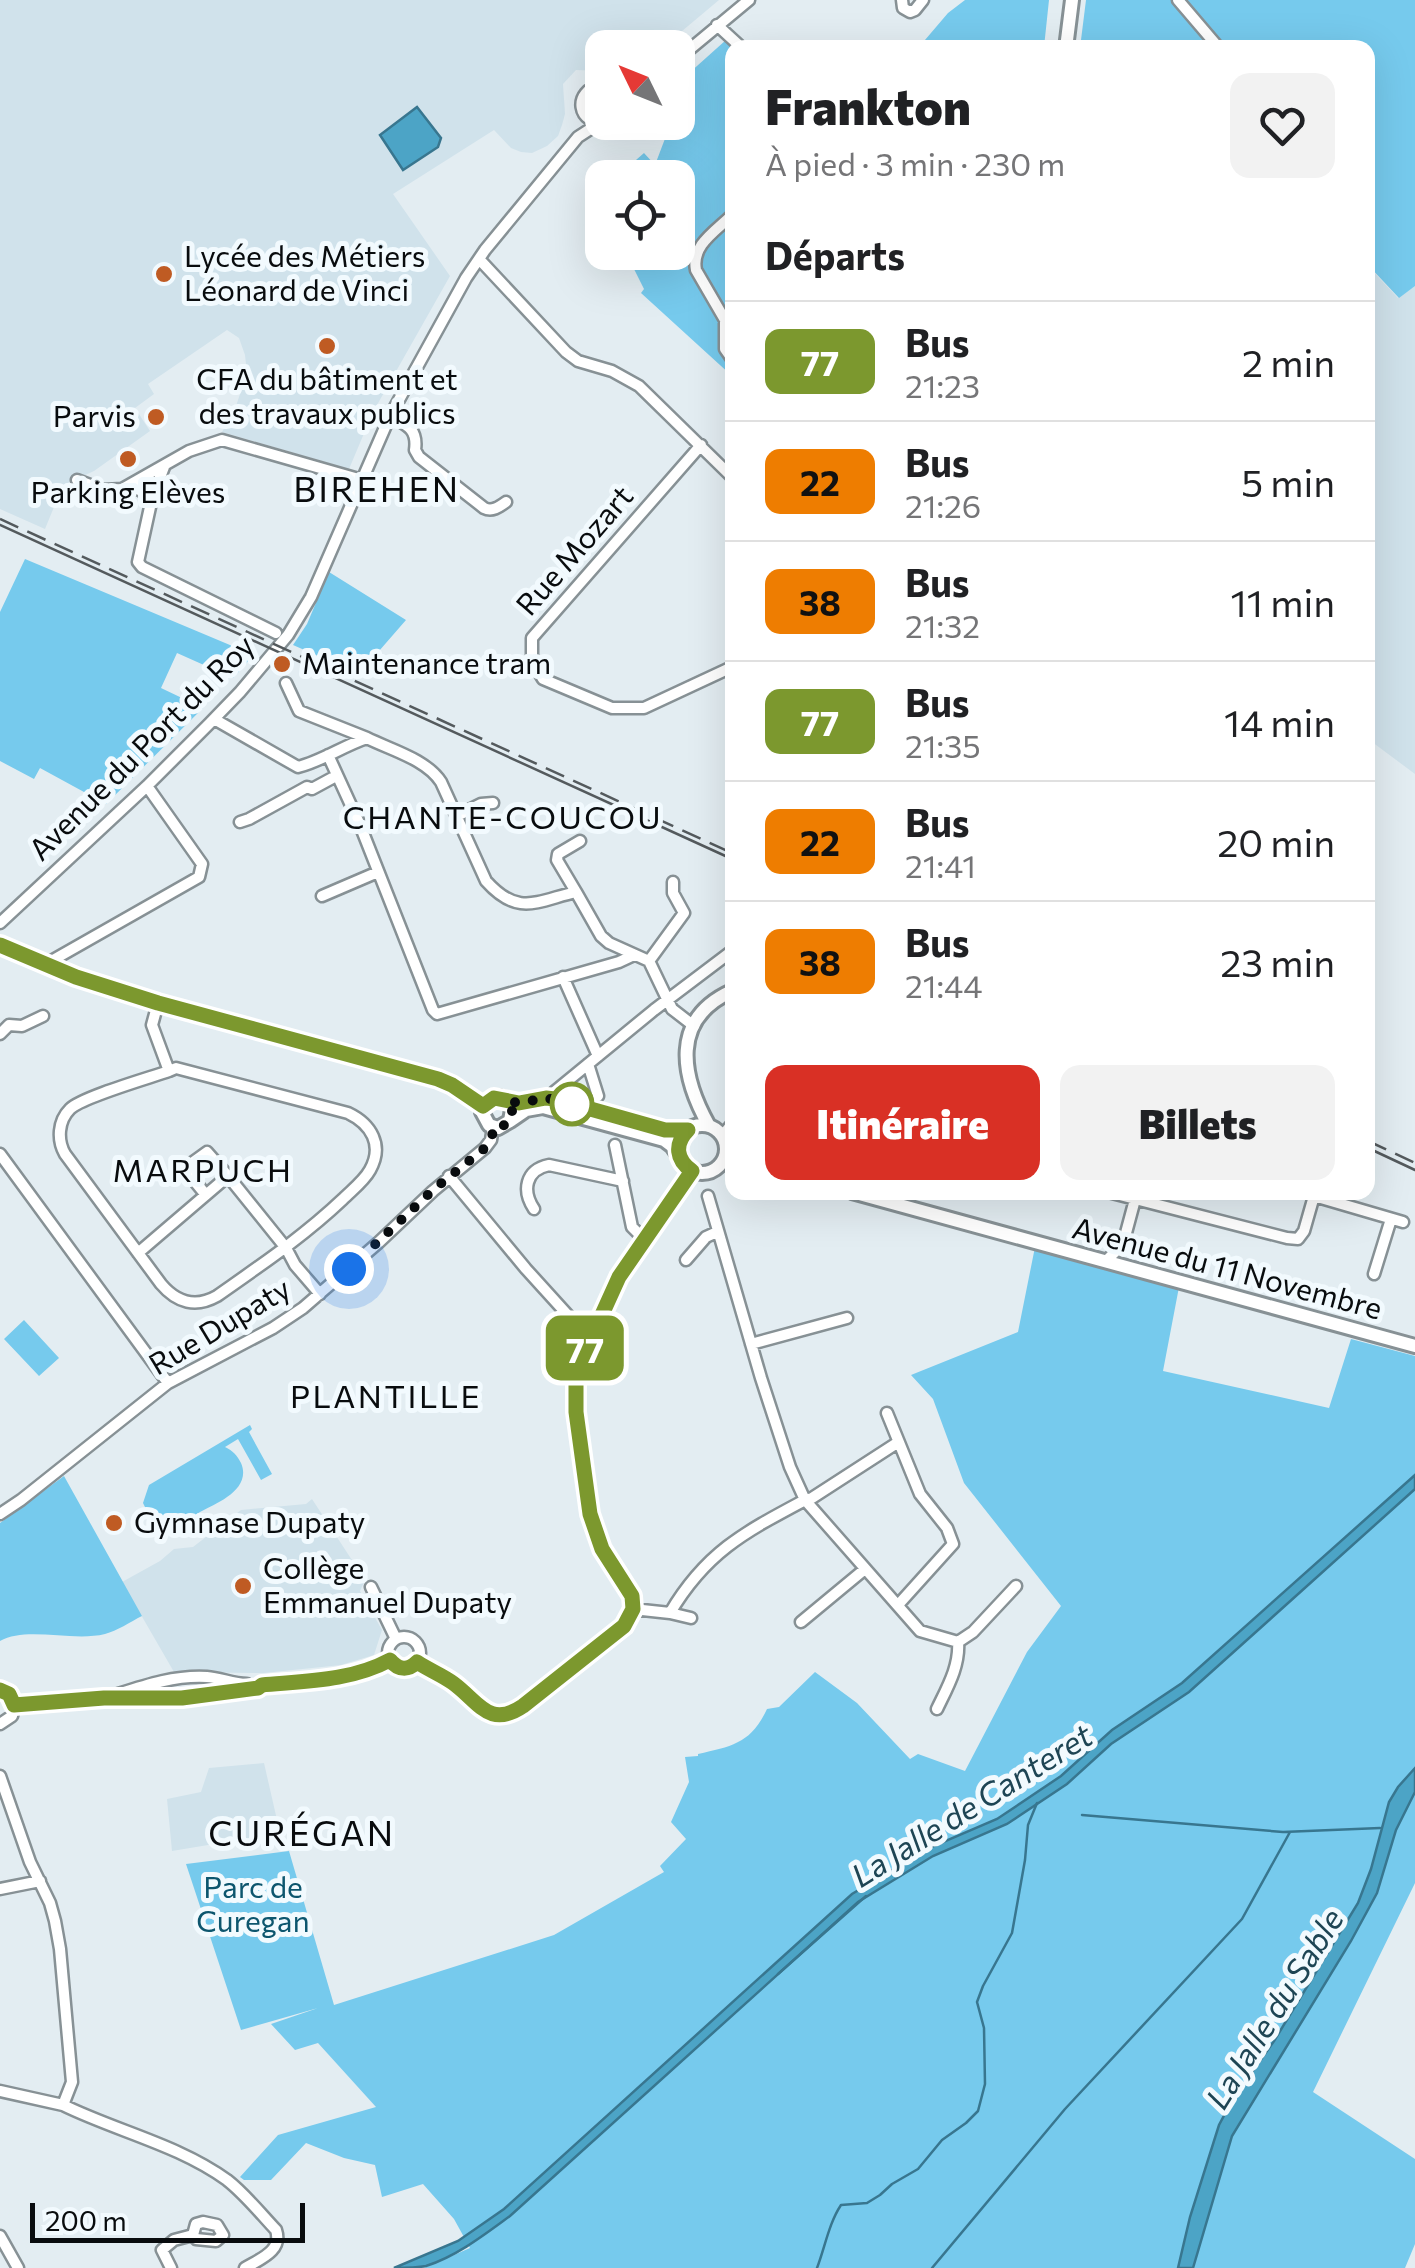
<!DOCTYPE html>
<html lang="fr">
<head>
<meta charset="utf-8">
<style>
  body { margin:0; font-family:Commissioner,sans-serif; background:#f2f2f2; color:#202124; height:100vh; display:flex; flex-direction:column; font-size:38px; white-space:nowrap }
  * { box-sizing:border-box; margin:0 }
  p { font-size:32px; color:#757577 }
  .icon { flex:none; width:55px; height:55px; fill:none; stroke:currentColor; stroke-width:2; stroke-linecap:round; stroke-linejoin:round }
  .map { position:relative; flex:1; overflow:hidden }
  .sheet { position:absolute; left:725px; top:40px; width:650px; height:1160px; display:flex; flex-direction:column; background:#fff; border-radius:20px; box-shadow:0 10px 40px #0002 }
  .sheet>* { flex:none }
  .badge { padding:0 20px; border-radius:15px; font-size:35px; line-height:65px }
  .needle { width:65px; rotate:313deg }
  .fabs { position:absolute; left:585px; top:30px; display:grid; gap:20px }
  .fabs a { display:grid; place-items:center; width:110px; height:110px; border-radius:20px; background:#fff; box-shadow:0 10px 40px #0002; font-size:50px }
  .scale { position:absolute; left:30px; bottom:25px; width:275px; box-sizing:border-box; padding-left:10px; border:5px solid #090c0e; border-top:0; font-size:28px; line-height:35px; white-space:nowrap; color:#090c0e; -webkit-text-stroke:8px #f2fafe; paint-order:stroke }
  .you { position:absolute; width:50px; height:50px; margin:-25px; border:8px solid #fff; border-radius:50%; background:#1a73e8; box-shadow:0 0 0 15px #1a73e833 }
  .map>.badge { position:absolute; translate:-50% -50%; box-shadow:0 0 0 5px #fff }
  h2 { padding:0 40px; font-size:38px; line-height:90px }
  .round { display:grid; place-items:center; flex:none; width:105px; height:105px; border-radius:20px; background:#f2f2f2 }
  .head { display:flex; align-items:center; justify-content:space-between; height:170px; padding:0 40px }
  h1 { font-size:48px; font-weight:800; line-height:75px }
  .action { display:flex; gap:20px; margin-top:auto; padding:20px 40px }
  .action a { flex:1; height:115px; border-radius:20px; background:#d93025; color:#fff; font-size:40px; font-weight:800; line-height:115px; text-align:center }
  .action a+a { background:#f2f2f2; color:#202124 }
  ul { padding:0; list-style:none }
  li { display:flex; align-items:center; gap:30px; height:120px; padding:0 40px; border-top:2px solid #e0e0e0 }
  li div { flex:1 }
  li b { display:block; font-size:38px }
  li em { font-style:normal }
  li .badge { min-width:110px; font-weight:700; text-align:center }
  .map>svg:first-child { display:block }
  .built { fill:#d0e2eb }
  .green { fill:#76caed }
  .water { fill:#4ca4c6; stroke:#38768f; stroke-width:2.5 }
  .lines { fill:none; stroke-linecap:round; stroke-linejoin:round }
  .stream { stroke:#38768f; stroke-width:2.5 }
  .minor-casing { stroke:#879195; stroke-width:15 }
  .major-casing { stroke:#879195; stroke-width:18 }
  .minor { stroke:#fff; stroke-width:10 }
  .major { stroke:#fff; stroke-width:12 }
  .tram { stroke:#545a5d; stroke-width:2.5 }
  .rail { stroke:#545a5d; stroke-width:2.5; stroke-dasharray:20 10; stroke-linecap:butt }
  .line-casing { stroke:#fff; stroke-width:22 }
  .line { stroke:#7c982e; stroke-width:15 }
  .walk { stroke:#090c0e; stroke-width:10; stroke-dasharray:0 18 }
  .poi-dot { fill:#bf5b23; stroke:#f2fafe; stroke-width:4 }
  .stop-dot { fill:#fff; stroke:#7c982e; stroke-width:5 }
  .labels { text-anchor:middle; stroke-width:10; stroke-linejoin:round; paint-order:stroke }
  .poi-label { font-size:30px; fill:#090c0e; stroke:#f2fafe; text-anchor:start }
  .street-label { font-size:30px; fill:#090c0e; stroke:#f2fafe }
  .park-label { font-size:30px; fill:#0d566e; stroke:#f2fafe }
  .neighbourhood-label { font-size:32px; letter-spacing:2.5px; fill:#090c0e; stroke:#f2fafe }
  .water-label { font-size:32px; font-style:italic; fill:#1e4554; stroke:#f2fafe }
  .quarter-label { font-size:35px; letter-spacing:2.5px; fill:#090c0e; stroke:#f2fafe }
</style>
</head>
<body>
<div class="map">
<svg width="1415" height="2268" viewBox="0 0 1415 2268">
  <rect width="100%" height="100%" fill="#e3edf2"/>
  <path class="built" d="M0,0H719L663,47L602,48V71L576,70L563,84L565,114L562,125L558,136L547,146L532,153L521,152L511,148L494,130L393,194L450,276L373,412L349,469L222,432L235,409L247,373L245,355L239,338L227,330L148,384L154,394L135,408L150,431L94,471L63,485L45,529L0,509Z
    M1368,266L1398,298L1415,286V774L1368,739Z
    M312,1499L365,1580L360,1591L382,1630L374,1655L341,1665L264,1673L174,1672L122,1582L160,1561L174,1549L193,1547L241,1510L306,1504Z
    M264,1763L280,1833L172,1851L167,1799L201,1792L209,1768Z"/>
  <path class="green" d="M965,0H1049L1044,47H919L948,13Z
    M1086,0H1415V286L1399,298L1368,265V48H1080Z
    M726,40L734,47L732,48V376L641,293L644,289L626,253L678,252V178L622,177L620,174L644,153L655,165L666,136L631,125L634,123L678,122V83Z
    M25,559L249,653L251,658L233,678L177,653L161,688L203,708L106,804L40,768L34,779L0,761V612Z
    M329,572L406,620L359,674L293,645L307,624Z
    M1035,1247L1179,1287L1163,1371L1329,1408L1351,1339L1415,1356V1883L1313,2092L1415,2159V2244L1405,2268H424L470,2248L454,2219L423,2184L382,2197L375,2165L344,2158L306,2143L271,2180H244L240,2177L278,2135L376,2107L318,2043L295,2050L271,2024L318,2008L241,2030L186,1864L289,1851L334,2005L554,1935L664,1872L660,1866L686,1839L671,1822L689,1782L685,1757L698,1756V1754C733,1746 751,1743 767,1709L779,1707L815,1672L857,1703L910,1759L918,1754L965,1771L1027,1652L1061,1606L964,1483L933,1399L911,1375L1018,1332Z
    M24,1320L59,1358L39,1376L4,1339Z
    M250,1425L252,1429L249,1432L272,1474L261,1480L238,1439L225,1447C233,1451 237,1455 241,1463C252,1489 218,1503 200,1512C189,1519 177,1528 164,1525C152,1523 148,1513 143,1503L149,1485Z
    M64,1476L142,1616C130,1622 117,1631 105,1634C73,1642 26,1626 0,1641V1523Z"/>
  <path class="water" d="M417,107L441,138L438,147L403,170L380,135Z
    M1415,1475V1489L1189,1692L1111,1744L1067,1784L1007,1824L933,1856L858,1902L510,2216C484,2235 457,2256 426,2266C416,2268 404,2268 394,2268L458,2241L504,2209L852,1894L929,1848L997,1819L1061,1776L1112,1730L1182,1683Z
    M1415,1768V1792L1396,1830L1377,1893L1351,1941L1232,2136L1193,2268H1178L1190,2217L1219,2125L1233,2099L1274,2041L1358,1903L1371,1869L1389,1802L1398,1787Z"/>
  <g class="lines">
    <path class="stream" d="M1082,1815L1283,1832L1380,1828
      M778,1974L866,1896
      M817,2268C825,2247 829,2223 841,2205L867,2203L880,2195L892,2184L918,2169L942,2140L966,2123L978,2111L985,2084L984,2028L977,2002L983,1986L1012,1933L1025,1860L1028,1825L1037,1803
      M932,2268L1065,2109L1242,1919L1290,1832"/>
    <defs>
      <path id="minor" d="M902,0L903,8L910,12L915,10L923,0
        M1178,0L1219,48
        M717,25L742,48
        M678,59L749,0
        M602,85C571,90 577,127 607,122
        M732,215C716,231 691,245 696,270L725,320V349L732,359
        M479,259L566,352L578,361L612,371L639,386L732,477
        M390,416C407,425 418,429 415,450L419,457L484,508C492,512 499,507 506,502
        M701,445L532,638V661L543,679L612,708H644L732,667
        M164,467L152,498L138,562L142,567L276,633
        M77,480L103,490L122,489L189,451L222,440L362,480
        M123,489H138L152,498
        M286,683L299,711L367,738
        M214,719L298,767C322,761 343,746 367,738C391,750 426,759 441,782L486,881C518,917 537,901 576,892L601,936L609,943L649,961L672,1009L694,1026
        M328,755L360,825L433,1010L437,1014L619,962L634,955
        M457,816L481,804L493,803
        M240,822L249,819L307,787L312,789L336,776
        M576,892L557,860L558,854L580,841
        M322,896L378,872
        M0,923L147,786L209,724L240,692L288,635L311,597L390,416L466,278L485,250L578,137L598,124
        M649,961L684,913L673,893V882
        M46,964L199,877L202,864L147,786
        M563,977L598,1056
        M158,1003L152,1025L169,1071L176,1068L348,1113C371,1124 384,1145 370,1170C364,1181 352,1190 343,1199C304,1236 261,1265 217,1296C196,1308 177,1303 161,1284L65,1154C57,1140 58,1121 70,1109C82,1097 149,1078 169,1071
        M0,1034L9,1025L22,1026L43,1016
        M588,1064L598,1096
        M554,1092L654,1010L732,951
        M723,1135L732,1124
        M615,1145L632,1227L645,1240
        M0,1154L168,1383
        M449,1176L526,1269L575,1323L593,1333
        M1108,1192L1287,1238L1298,1239L1304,1231L1314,1196L1403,1222
        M206,1195L188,1173L189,1165L207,1152L228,1176
        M534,1209C522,1191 525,1170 549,1165L623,1181
        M138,1253L228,1176L286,1248L295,1265L320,1294
        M686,1260L706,1237L717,1232
        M1106,1261L1123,1244L1137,1192
        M1374,1274L1391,1219
        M751,1344L847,1318
        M887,1413L920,1494L947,1528L953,1544L898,1605
        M897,1443L812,1498L805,1500L920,1631L958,1642C960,1666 947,1688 937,1709
        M0,1514L21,1500L168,1383L273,1328L303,1308L378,1243L433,1191L485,1148L491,1140L493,1127
        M371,1587L396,1639
        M633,1609L670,1613L691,1618
        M670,1613C706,1552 745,1532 805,1500L790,1467L761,1378L708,1196
        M801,1622L865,1569
        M388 1653a16 16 0 1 1 32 0a16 16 0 1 1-32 0Z
        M958,1642L973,1632L1016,1586
        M417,1663C429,1670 442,1675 453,1683C479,1702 488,1729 523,1706L628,1620L633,1609L632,1596L602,1549L590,1514L576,1412L577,1372L619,1277L692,1171
        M0,1690C12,1694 16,1704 12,1716L0,1724
        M112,1696C143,1686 174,1675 207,1677C221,1678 233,1684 247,1684
        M14,1705L104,1698H183L258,1688L262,1685C306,1681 351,1681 391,1661
        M0,1776L30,1862L50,1903L55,1921L60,1949L72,2082L63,2105C116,2131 179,2145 227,2180C245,2194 260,2213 276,2230C283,2251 260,2259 245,2268
        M0,1889L40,1881
        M0,2091L63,2105
        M0,2236L18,2268
        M171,2268L162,2250L174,2240L193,2235L196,2239L216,2241L223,2235L217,2225L203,2222L196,2224L193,2235"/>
      <path id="major" d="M1066,48L1072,0
        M0,945L76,977L158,1003L437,1079L452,1085L483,1106
        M508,1101L512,1109L510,1121L498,1128L489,1125L482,1112L490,1099L499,1097L519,1103L546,1098L555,1099L673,1132L687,1130
        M510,1121L526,1110L543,1107L664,1140L672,1146L679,1156
        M678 1149a24 24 0 1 1 48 0a24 24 0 1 1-48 0Z
        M709,1126C681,1076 670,1019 732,991
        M852,1192L1415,1346"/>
    </defs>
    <use href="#minor" class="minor-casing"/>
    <use href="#major" class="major-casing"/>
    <use href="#minor" class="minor"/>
    <use href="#major" class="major"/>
    <path class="tram" d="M0,525L732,859
      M1368,1148L1415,1170"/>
    <path class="rail" d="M0,519L732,853
      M1368,1141L1415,1163"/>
  </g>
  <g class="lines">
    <defs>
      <path id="line" d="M0,945L76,977L158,1003L438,1079L452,1085L483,1106L494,1098L519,1103L546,1098L555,1099L665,1130H688C674,1144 676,1160 692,1171L619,1277L576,1372V1412L590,1514L602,1549L632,1596L633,1609L624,1626L523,1706C489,1729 479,1702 453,1683C442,1675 429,1670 417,1662C408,1671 398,1670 390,1660C351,1681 306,1681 262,1685L258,1688L182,1698H104L14,1705L9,1694L0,1690"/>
    </defs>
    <use href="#line" class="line-casing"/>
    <use href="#line" class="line"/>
    <path class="walk" d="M349,1269L433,1190L485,1148L491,1140L494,1127H502L512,1118V1109L508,1101L519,1103L546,1098L572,1104"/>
  </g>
  <g class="poi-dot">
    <circle cx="164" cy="274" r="10"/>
    <circle cx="327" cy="346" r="10"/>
    <circle cx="156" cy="417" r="10"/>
    <circle cx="128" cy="459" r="10"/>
    <circle cx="282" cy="664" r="10"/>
    <circle cx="114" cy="1523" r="10"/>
    <circle cx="243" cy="1586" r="10"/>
  </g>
  <circle class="stop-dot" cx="572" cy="1104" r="20"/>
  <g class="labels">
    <g class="poi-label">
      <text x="184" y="267">Lycée des Métiers<tspan x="184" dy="34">Léonard de Vinci</tspan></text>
      <text x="327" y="390" text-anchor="middle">CFA du bâtiment et<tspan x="327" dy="34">des travaux publics</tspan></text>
      <text x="136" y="427" text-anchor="end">Parvis</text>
      <text x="128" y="503" text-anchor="middle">Parking Elèves</text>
      <text x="302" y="674">Maintenance tram</text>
      <text x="134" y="1533">Gymnase Dupaty</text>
      <text x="263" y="1579">Collège<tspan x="263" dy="34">Emmanuel Dupaty</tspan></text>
    </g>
    <g class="street-label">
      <text transform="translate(575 551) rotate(-49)" y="10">Rue Mozart</text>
      <text transform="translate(142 748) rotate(-45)" y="10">Avenue du Port du Roy</text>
      <text transform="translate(1227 1269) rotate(15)" y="10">Avenue du 11 Novembre</text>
      <text transform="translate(220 1327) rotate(-31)" y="10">Rue Dupaty</text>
    </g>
    <g class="park-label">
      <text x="253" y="1898">Parc de<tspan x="253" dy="34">Curegan</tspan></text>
    </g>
    <g class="neighbourhood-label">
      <text x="503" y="829">CHANTE-COUCOU</text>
      <text x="203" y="1182">MARPUCH</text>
      <text x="386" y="1408">PLANTILLE</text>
    </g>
    <g class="water-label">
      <text transform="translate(972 1806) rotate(-32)" y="11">La Jalle de Canteret</text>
      <text transform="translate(1275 2009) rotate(-58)" y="11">La Jalle du Sable</text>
    </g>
    <g class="quarter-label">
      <text x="377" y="502">BIREHEN</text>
      <text x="302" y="1846">CURÉGAN</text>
    </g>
  </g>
</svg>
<div class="fabs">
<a><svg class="needle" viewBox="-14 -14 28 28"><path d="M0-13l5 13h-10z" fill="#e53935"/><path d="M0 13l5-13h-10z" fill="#757577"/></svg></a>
<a><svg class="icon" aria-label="locate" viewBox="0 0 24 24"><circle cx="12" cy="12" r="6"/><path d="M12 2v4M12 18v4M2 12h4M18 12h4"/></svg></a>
</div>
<div class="scale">200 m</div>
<div class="you" style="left:349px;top:1269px"></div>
<b class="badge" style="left:585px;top:1348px;background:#7c982e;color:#fff">77</b>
<section class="sheet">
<div class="head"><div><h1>Frankton</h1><p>À pied · 3 min · 230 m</p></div><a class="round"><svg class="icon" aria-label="heart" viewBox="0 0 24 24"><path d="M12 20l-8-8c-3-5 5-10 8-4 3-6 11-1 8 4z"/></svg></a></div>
<h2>Départs</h2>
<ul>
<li><span class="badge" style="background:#7c982e;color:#fff">77</span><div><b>Bus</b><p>21:23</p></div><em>2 min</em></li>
<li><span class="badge" style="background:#ee7d00;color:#111">22</span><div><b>Bus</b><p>21:26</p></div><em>5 min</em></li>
<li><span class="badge" style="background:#ee7d01;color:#111">38</span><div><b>Bus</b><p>21:32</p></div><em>11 min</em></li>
<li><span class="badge" style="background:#7c982e;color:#fff">77</span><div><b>Bus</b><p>21:35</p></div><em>14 min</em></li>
<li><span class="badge" style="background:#ee7d00;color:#111">22</span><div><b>Bus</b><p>21:41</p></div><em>20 min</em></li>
<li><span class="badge" style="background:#ee7d01;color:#111">38</span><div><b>Bus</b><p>21:44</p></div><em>23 min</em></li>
</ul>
<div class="action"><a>Itinéraire</a><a>Billets</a></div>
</section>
</div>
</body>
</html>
